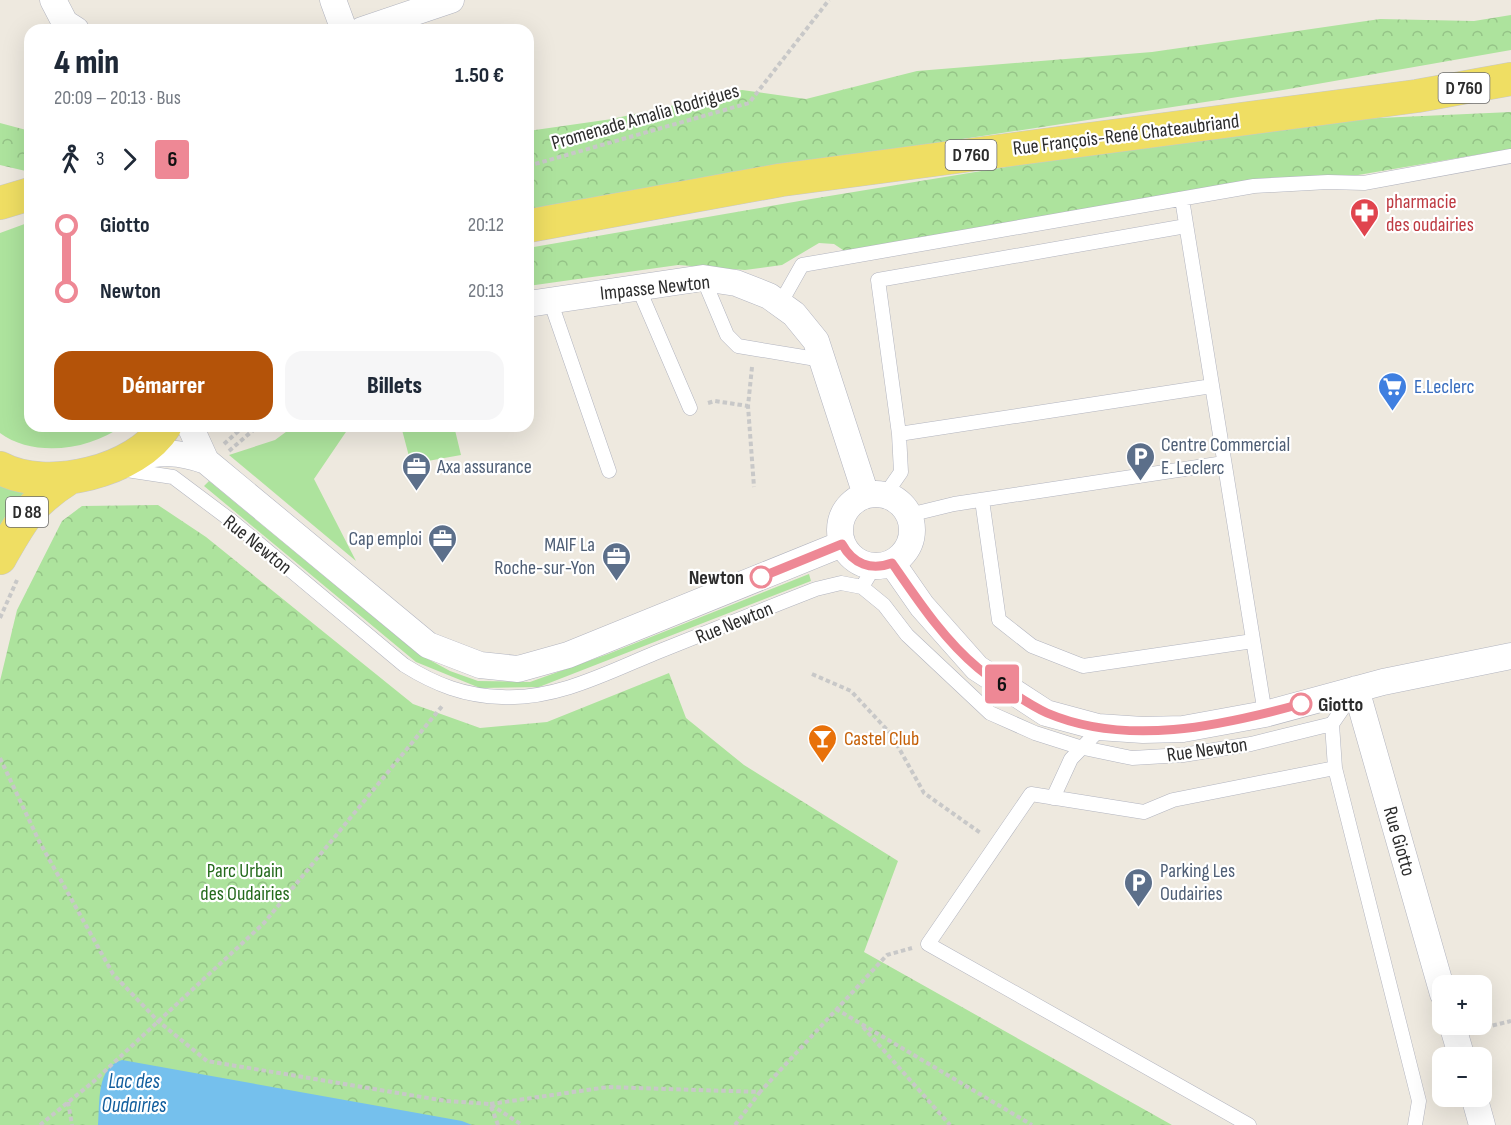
<!DOCTYPE html>
<html lang="fr">
<head>
<meta charset="utf-8">
<style>
  body { margin:0; font-family:"Sofia Sans Condensed",sans-serif; background:#f6f6f7; color:#1f2937; height:100vh; display:flex; flex-direction:column; font-size:22px; white-space:nowrap }
  * { box-sizing:border-box; margin:0 }
  p { font-size:20px; color:#747a83 }
  .icon { flex:none; width:33px; height:33px; fill:none; stroke:currentColor; stroke-width:2; stroke-linecap:round; stroke-linejoin:round }
  .map { position:relative; flex:1; overflow:hidden }
  .panel { position:absolute; left:24px; top:24px; width:510px; height:408px; display:flex; flex-direction:column; background:#fff; border-radius:18px; box-shadow:0 6px 24px #0002 }
  .panel>* { flex:none }
  .badge { padding:0 12px; border-radius:4px; font-size:21px; line-height:39px }
  .fabs { position:absolute; left:1432px; top:975px; display:grid; gap:12px }
  .fabs a { display:grid; place-items:center; width:60px; height:60px; border-radius:12px; background:#fff; box-shadow:0 6px 24px #0002; font-size:30px }
  .map>.badge { position:absolute; translate:-50% -50%; box-shadow:0 0 0 3px #fff }
  .legs { display:flex; align-items:center; gap:9px; height:66px; padding:0 30px; font-size:20px }
  .legs p { margin-inline-start:auto }
  .headline { display:flex; align-items:center; justify-content:space-between; height:102px; padding:0 30px }
  h1 { font-size:33px; font-weight:800; line-height:45px }
  .primary-button { display:flex; gap:12px; margin-top:auto; padding:12px 30px }
  .primary-button a { flex:1; height:69px; border-radius:18px; background:#b45309; color:#fff; font-size:24px; font-weight:800; line-height:69px; text-align:center }
  .primary-button a+a { background:#f6f6f7; color:#1f2937 }
  ul { padding:0 30px; list-style:none }
  li { display:flex; align-items:center; gap:21px; height:66px; font-size:22px }
  li i { display:grid; place-items:center; width:9px; height:100%; margin:0 8px; background:currentColor }
  li i::after { content:''; width:15px; height:15px; margin:-8px; border:4px solid; border-radius:50%; background:#fff }
  li p { margin-inline-start:auto }
  li:first-child i { background:linear-gradient(#0000 50%,currentColor 0) }
  li:last-child i { background:linear-gradient(currentColor 50%,#0000 0) }
  .map>svg:first-child { display:block }
  .grass { fill:#ade39d }
  .forest { fill:url(#forest-crowns) }
  .water { fill:#75c0ed }
  .lines { fill:none; stroke-linecap:round; stroke-linejoin:round }
  .service-casing { stroke:#b2b4bf; stroke-width:15 }
  .minor-casing { stroke:#b2b4bf; stroke-width:27 }
  .primary-casing { stroke:#c8c8c8; stroke-width:34 }
  .path { stroke:#c8c8c8; stroke-width:4; stroke-dasharray:4.5 3; stroke-linecap:butt }
  .service { stroke:#fff; stroke-width:14 }
  .minor { stroke:#fff; stroke-width:26 }
  .primary { stroke:#efde63; stroke-width:33 }
  .line-1-casing { stroke:#fff; stroke-width:14 }
  .line-1 { stroke:#ee8895; stroke-width:9 }
  .stop-1-dot { fill:#fff; stroke:#ee8895; stroke-width:3 }
  .labels { text-anchor:middle; stroke-width:4.5; stroke-linejoin:round; paint-order:stroke }
  .shield { fill:#fff; stroke:#6b6b6b; stroke-width:1.5 }
  .shield-label { font-size:18px; font-weight:bold; fill:#2c2c2c }
  .street-label { font-size:20px; fill:#2c2c2c; stroke:#fff }
  .health-label { font-size:20px; fill:#be3a42; stroke:#fff; text-anchor:start }
  .shop-label { font-size:20px; fill:#366cbe; stroke:#fff; text-anchor:start }
  .service-label { font-size:20px; fill:#4e5e75; stroke:#fff; text-anchor:start }
  .stop-label { font-size:20px; font-weight:bold; fill:#2c2c2c; stroke:#fff; text-anchor:end }
  .food-label { font-size:20px; fill:#c56008; stroke:#fff; text-anchor:start }
  .park-label { font-size:20px; fill:#246a1c; stroke:#fff }
  .water-label { font-size:21px; font-style:italic; fill:#105d9d; stroke:#fff }
</style>
</head>
<body>
<div class="map">
<svg width="1511" height="1125" viewBox="0 0 1511 1125">
  <defs>
    <pattern id="forest-crowns" width="20" height="18" patternUnits="userSpaceOnUse" patternTransform="scale(1.5)"><rect width="20" height="18" fill="#ade39d"/><path d="M2 6a3 3 0 1 1 6 0M12 15a3 3 0 1 1 6 0" fill="none" stroke="#95c387"/></pattern>
  </defs>
  <rect width="100%" height="100%" fill="#eee9df"/>
  <path class="grass" d="M30,222V426H122C90,450 34,458 0,433V233Z
    M294,426H350L314,479L356,561L229,455L275,440Z
    M401,426H454L461,455L411,464Z
    M209,481L417,653L450,671L478,681L530,682L608,654L809,574L811,581L539,687L480,688L416,662L204,486Z
    M0,483L31,492L0,540Z"/>
  <path class="forest" d="M1511,15V50L1283,90L813,162L528,213V131L612,119L742,90L806,99L917,71L1152,52L1380,19L1474,21Z
    M1511,112V149L858,260L834,244L819,243L782,265L745,270L678,265L528,286V248L811,199L1116,149L1357,119Z
    M0,123L30,131V172L0,165Z
    M158,505L206,537L413,704L480,728L547,722L669,673L686,718L744,765L898,861L864,952L1172,1125H0V681L17,610L62,521L82,506Z"/>
  <path class="water" d="M122,1060L462,1121L472,1125H98C100,1103 96,1067 122,1060Z"/>
  <g class="lines">
    <defs>
      <path id="service" d="M1182,199L1265,714
        M703,278L727,335L738,346L822,360
        M638,287L690,408
        M550,300L609,471
        M780,304L802,265L1254,186L1328,182L1364,183L1511,156
        M899,434L878,280L1186,226
        M120,469L173,477L233,522L404,665C436,685 465,696 502,697C555,700 607,673 655,653C708,632 762,610 816,589L841,583L862,587L884,605L907,635L990,713L1035,733L1079,747L1132,758L1183,755L1251,744L1332,724L1354,692
        M885,495L901,472L899,434L1212,386
        M982,500L999,620L1032,646L1083,666L1253,641
        M909,515L954,504L1224,463
        M862,587L874,567
        M1332,724L1335,768
        M1053,798L1071,759L1102,727
        M1249,1125L928,944L1031,794L1144,812L1173,800L1335,768L1419,1101L1415,1125"/>
      <path id="minor" d="M53,0L65,23L76,30
        M333,0L344,30
        M362,30L451,0
        M528,304L703,278L736,283L769,296L794,314L816,341L866,495
        M190,426L206,461L428,645L480,665L518,669L568,655L842,544
        M131,457C162,452 177,451 206,461
        M840 530a36 36 0 1 1 72 0a36 36 0 1 1-72 0Z
        M892,563L922,606L977,668L1046,713L1098,727L1143,730L1183,729L1265,714L1383,682L1511,656
        M1356,689L1443,994
        M1452,1024L1462,1058
        M1474,1096L1482,1125"/>
      <path id="primary" d="M0,203L30,194
        M528,226L781,180L1417,96L1511,79
        M0,468C46,493 137,472 165,426
        M0,558C21,521 30,503 68,479"/>
    </defs>
    <use href="#service" class="service-casing"/>
    <use href="#minor" class="minor-casing"/>
    <use href="#primary" class="primary-casing"/>
    <path class="path" d="M528,166L749,103L829,0
      M752,367L748,406L754,487
      M708,403L715,401L748,406
      M224,444L244,426
      M229,451L258,426
      M0,618L17,580
      M812,674L851,691L891,734L924,793L982,834
      M0,758L39,841L113,974L158,1021L207,1061L446,1101L490,1104L522,1125
      M836,1009L1032,1125
      M863,1027L950,1125
      M1478,1029L1511,1021
      M68,1102L72,1125
      M40,1125L93,1082L264,923L443,705
      M498,1125L490,1104L608,1087L760,1092L887,955L912,948
      M735,1125L760,1092"/>
    <use href="#service" class="service"/>
    <use href="#minor" class="minor"/>
    <use href="#primary" class="primary"/>
  </g>
  <g class="lines">
    <defs>
      <path id="line-1" d="M761,577L842,544C853,564 871,571 892,563C917,599 944,640 978,668C994,681 1029,705 1047,713C1127,747 1220,726 1301,704"/>
    </defs>
    <use href="#line-1" class="line-1-casing"/>
    <use href="#line-1" class="line-1"/>
  </g>
  <defs>
    <symbol id="pharmacy-pin" viewBox="-11 -11 22 30"><path d="M0 17L-7.5 6A9.5 9.5 0 1 1 7.5 6Z" fill="#e0444e" stroke="#fff"/><path d="M-2-6h4v4h4v4h-4v4h-4v-4h-4v-4h4Z" fill="#fff"/></symbol>
    <symbol id="supermarket-pin" viewBox="-11 -11 22 30"><path d="M0 17L-7.5 6A9.5 9.5 0 1 1 7.5 6Z" fill="#3f7fe0" stroke="#fff"/><path d="M-6-5.5h2.5l.6 2H6L4.5 2H-2.5L-4.4-4H-6ZM-1.5 3.2a1.3 1.3 0 1 0 .1 0ZM3 3.2a1.3 1.3 0 1 0 .1 0Z" fill="#fff"/></symbol>
    <symbol id="parking-pin" viewBox="-11 -11 22 30"><path d="M0 17L-7.5 6A9.5 9.5 0 1 1 7.5 6Z" fill="#5c6f8a" stroke="#fff"/><path d="M-3.5-5.5H1a3.5 3.5 0 0 1 0 7H-1V5.5H-3.5ZM-1-3.4V-.6H.8a1.4 1.4 0 0 0 0-2.8Z" fill="#fff"/></symbol>
    <symbol id="office-pin" viewBox="-11 -11 22 30"><path d="M0 17L-7.5 6A9.5 9.5 0 1 1 7.5 6Z" fill="#5c6f8a" stroke="#fff"/><path d="M-6-3h4V-5.5h4V-3h4V5H-6ZM-1-4.5V-3h2v-1.5ZM-6 0V1H6V0Z" fill="#fff"/></symbol>
    <symbol id="bar-pin" viewBox="-11 -11 22 30"><path d="M0 17L-7.5 6A9.5 9.5 0 1 1 7.5 6Z" fill="#e8710a" stroke="#fff"/><path d="M-6-5H6L.8 .8V4.5H3.5V6h-7V4.5H-.8V.8Z" fill="#fff"/></symbol>
  </defs>
  <g fill-rule="evenodd">
    <use href="#pharmacy-pin" x="1348" y="196" width="33" height="45"/>
    <use href="#supermarket-pin" x="1376" y="370" width="33" height="45"/>
    <use href="#parking-pin" x="1124" y="440" width="33" height="45"/>
    <use href="#office-pin" x="400" y="450" width="33" height="45"/>
    <use href="#office-pin" x="426" y="522" width="33" height="45"/>
    <use href="#office-pin" x="600" y="540" width="33" height="45"/>
    <use href="#bar-pin" x="806" y="722" width="33" height="45"/>
    <use href="#parking-pin" x="1122" y="866" width="33" height="45"/>
  </g>
  <g class="stop-1-dot">
    <circle cx="761" cy="577" r="10"/>
    <circle cx="1301" cy="704" r="10"/>
  </g>
  <g class="labels">
    <g class="shield">
      <rect x="1438.5" y="73" width="51" height="30" rx="4.5"/>
      <rect x="945.5" y="140" width="51" height="30" rx="4.5"/>
      <rect x="6" y="497" width="42" height="30" rx="4.5"/>
    </g>
    <g class="shield-label">
      <text x="1464" y="94">D 760</text>
      <text x="971" y="161">D 760</text>
      <text x="27" y="518">D 88</text>
    </g>
    <g class="street-label">
      <text transform="translate(645 116) rotate(-16)" y="7">Promenade Amalia Rodrigues</text>
      <text transform="translate(1126 134) rotate(-7)" y="7">Rue François-René Chateaubriand</text>
      <text transform="translate(655 287) rotate(-6)" y="7">Impasse Newton</text>
      <text transform="translate(258 544) rotate(39)" y="7">Rue Newton</text>
      <text transform="translate(734 622) rotate(-22)" y="7">Rue Newton</text>
      <text transform="translate(1207 749) rotate(-8)" y="7">Rue Newton</text>
      <text transform="translate(1400 841) rotate(74)" y="7">Rue Giotto</text>
    </g>
    <g class="health-label">
      <text x="1386" y="208">pharmacie<tspan x="1386" dy="23">des oudairies</tspan></text>
    </g>
    <g class="shop-label">
      <text x="1414" y="393">E.Leclerc</text>
    </g>
    <g class="service-label">
      <text x="1161" y="451">Centre Commercial<tspan x="1161" dy="23">E. Leclerc</tspan></text>
      <text x="437" y="473">Axa assurance</text>
      <text x="422" y="545" text-anchor="end">Cap emploi</text>
      <text x="595" y="551" text-anchor="end">MAIF La<tspan x="595" dy="23">Roche-sur-Yon</tspan></text>
      <text x="1160" y="877">Parking Les<tspan x="1160" dy="23">Oudairies</tspan></text>
    </g>
    <g class="stop-label">
      <text x="744" y="584">Newton</text>
      <text x="1318" y="711" text-anchor="start">Giotto</text>
    </g>
    <g class="food-label">
      <text x="844" y="745">Castel Club</text>
    </g>
    <g class="park-label">
      <text x="245" y="877">Parc Urbain<tspan x="245" dy="23">des Oudairies</tspan></text>
    </g>
    <g class="water-label">
      <text x="134" y="1088">Lac des<tspan x="134" dy="24">Oudairies</tspan></text>
    </g>
  </g>
</svg>
<div class="fabs">
<a>+</a>
<a>−</a>
</div>
<b class="badge" style="left:1002px;top:684px;background:#ee8895;color:#111">6</b>
<section class="panel">
<div class="headline"><div><h1>4 min</h1><p>20:09 – 20:13 · Bus</p></div><b>1.50 €</b></div>
<div class="legs"><svg class="icon" aria-label="walk" viewBox="0 0 24 24"><circle cx="13" cy="4" r="2"/><path d="M13 8l-2 6 4 7M11 14l-3 7M7 12l3-4h3l4 4"/></svg>3<svg class="icon" aria-label="forward" viewBox="0 0 24 24"><path d="M9 5l7 7-7 7"/></svg><b class="badge" style="background:#ee8895;color:#111">6</b></div>
<ul>
<li><i style="color:#ee8895"></i><b>Giotto</b><p>20:12</p></li>
<li><i style="color:#ee8895"></i><b>Newton</b><p>20:13</p></li>
</ul>
<div class="primary-button"><a>Démarrer</a><a>Billets</a></div>
</section>
</div>
</body>
</html>
